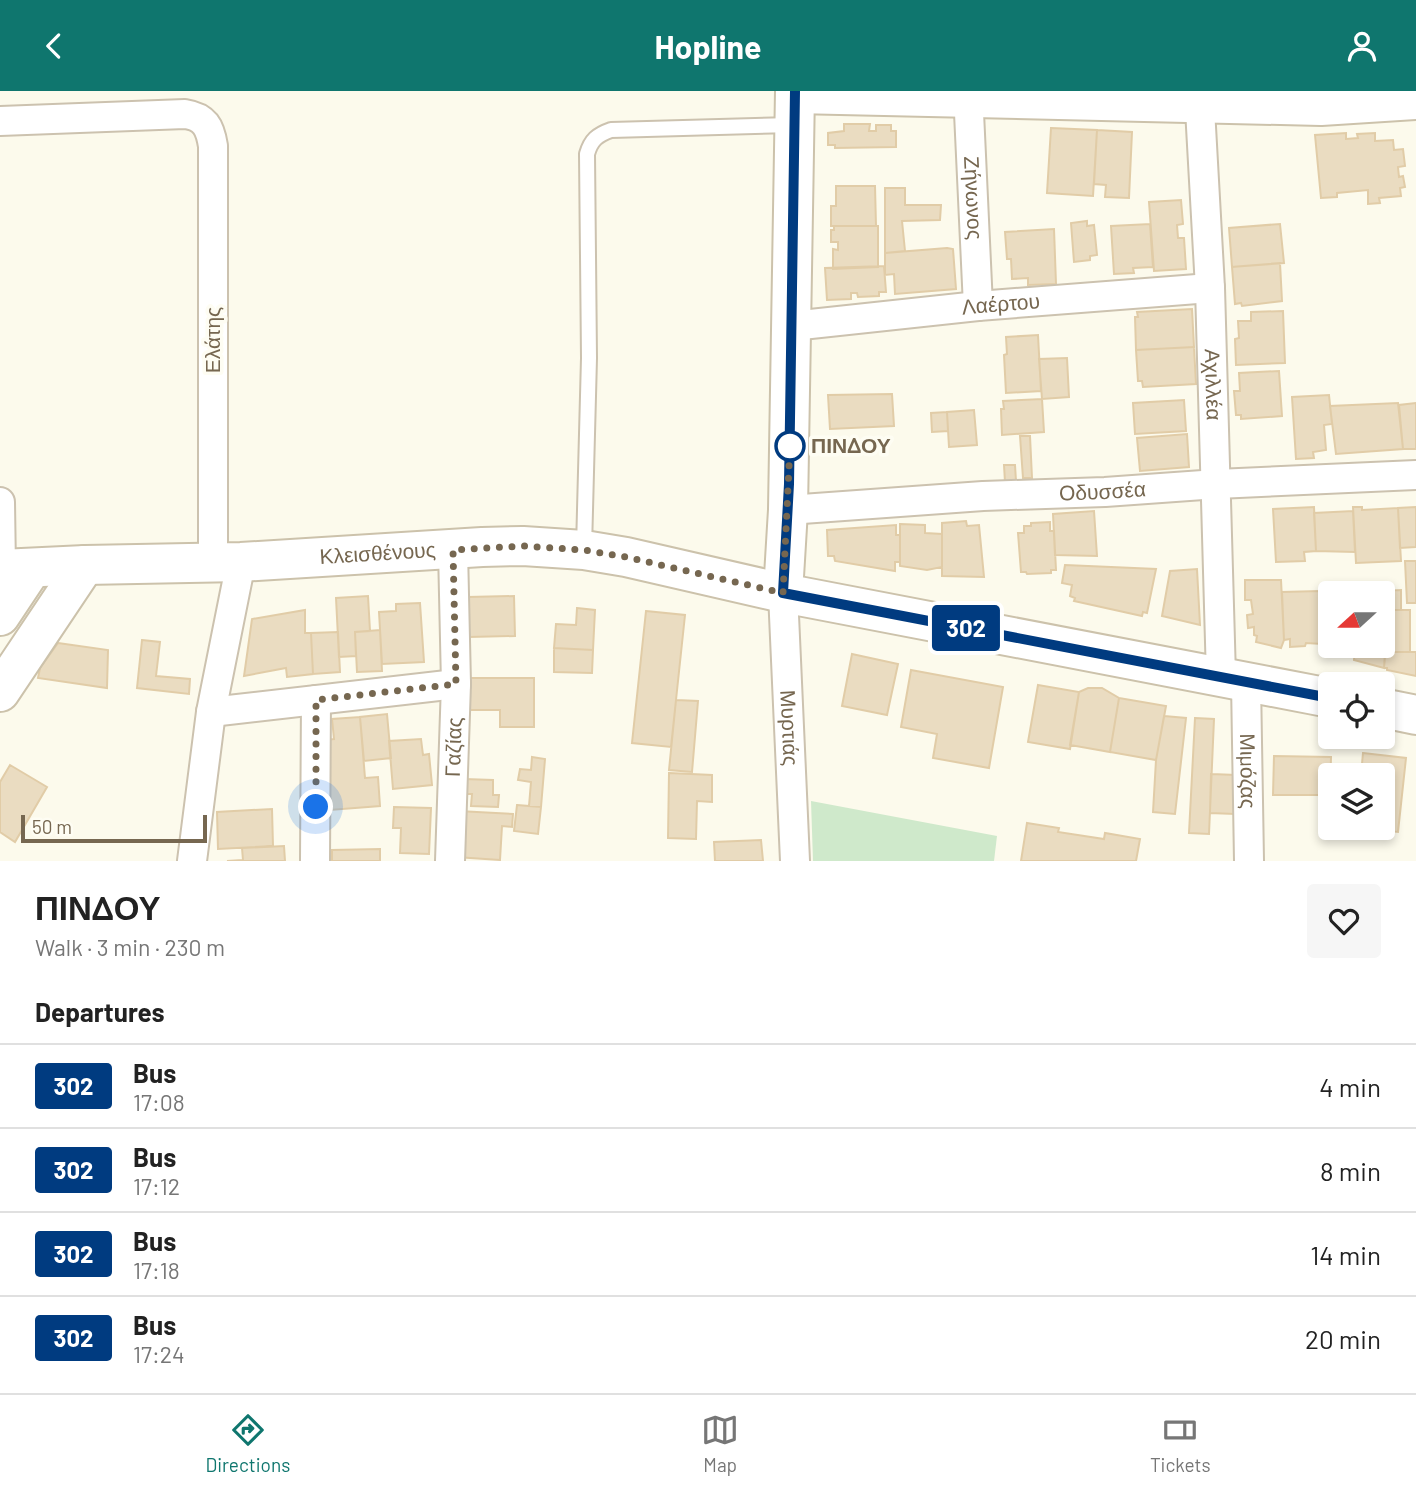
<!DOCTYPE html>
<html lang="en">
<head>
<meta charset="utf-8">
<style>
  body { margin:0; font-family:Barlow,sans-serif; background:#f6f6f6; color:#222; height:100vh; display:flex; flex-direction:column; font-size:26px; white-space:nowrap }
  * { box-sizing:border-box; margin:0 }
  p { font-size:23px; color:#767676 }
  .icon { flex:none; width:38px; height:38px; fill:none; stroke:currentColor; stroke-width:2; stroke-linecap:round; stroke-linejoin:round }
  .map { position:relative; height:770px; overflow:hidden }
  .side { display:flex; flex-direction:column; background:#fff; flex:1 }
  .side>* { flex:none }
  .badge { padding:0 14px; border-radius:5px; font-size:24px; line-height:46px }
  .needle { width:46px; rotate:249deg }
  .buttons { position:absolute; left:1318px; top:490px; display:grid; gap:14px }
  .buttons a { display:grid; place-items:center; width:77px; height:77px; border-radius:7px; background:#fff; box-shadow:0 4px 10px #0003; font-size:35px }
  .scale { position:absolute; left:21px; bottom:18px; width:186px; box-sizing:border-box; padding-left:7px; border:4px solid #766750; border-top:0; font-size:19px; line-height:24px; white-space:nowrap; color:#766750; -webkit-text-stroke:5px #fefdf3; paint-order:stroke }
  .you { position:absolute; width:35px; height:35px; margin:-18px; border:5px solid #fff; border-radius:50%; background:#1a73e8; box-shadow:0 0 0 10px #1a73e833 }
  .map>.badge { position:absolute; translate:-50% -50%; box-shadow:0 0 0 4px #fff }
  h2 { padding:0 35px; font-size:26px; line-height:63px }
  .round { display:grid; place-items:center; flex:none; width:74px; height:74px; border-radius:7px; background:#f6f6f6 }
  .overview { display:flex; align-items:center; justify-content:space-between; height:119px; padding:0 35px }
  h1 { font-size:33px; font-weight:700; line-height:52px }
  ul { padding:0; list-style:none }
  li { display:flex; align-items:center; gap:21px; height:84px; padding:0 35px; border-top:2px solid #e0e0e0 }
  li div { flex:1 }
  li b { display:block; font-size:26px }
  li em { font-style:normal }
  li .badge { min-width:77px; font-weight:700; text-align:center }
  header { display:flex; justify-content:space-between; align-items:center; height:91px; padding:0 35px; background:#0f766e; color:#fff; font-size:32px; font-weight:700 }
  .tab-bar { display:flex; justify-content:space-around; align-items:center; height:98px; border-top:2px solid #e0e0e0; background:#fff; font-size:19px; color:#767676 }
  .tab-bar a { display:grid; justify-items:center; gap:4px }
  .tab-bar .active { color:#0f766e }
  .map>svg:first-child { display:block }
  .green { fill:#cfe9cb }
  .building { fill:#eadcc1; stroke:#e1cca7; stroke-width:2 }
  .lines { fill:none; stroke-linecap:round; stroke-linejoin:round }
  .lane-casing { stroke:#ccc2af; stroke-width:18 }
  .street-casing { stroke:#ccc2af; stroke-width:32 }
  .secondary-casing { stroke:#ccc2ab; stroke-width:42 }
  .lane { stroke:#fff; stroke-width:14 }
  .street { stroke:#fff; stroke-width:28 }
  .secondary { stroke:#fff; stroke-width:38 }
  .line-casing { stroke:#fff; stroke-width:16 }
  .line { stroke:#003b80; stroke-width:10 }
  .walk { stroke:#766750; stroke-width:7; stroke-dasharray:0 12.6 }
  .stop-dot { fill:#fff; stroke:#003b80; stroke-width:3.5 }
  .labels { text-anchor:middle; stroke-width:7; stroke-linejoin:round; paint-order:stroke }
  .street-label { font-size:21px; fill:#766750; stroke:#fefdf3 }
  .stop-label { font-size:21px; font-weight:bold; fill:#766750; stroke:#fefdf3; text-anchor:start }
</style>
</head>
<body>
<header><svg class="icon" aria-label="back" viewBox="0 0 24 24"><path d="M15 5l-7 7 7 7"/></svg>Hopline<svg class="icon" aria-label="person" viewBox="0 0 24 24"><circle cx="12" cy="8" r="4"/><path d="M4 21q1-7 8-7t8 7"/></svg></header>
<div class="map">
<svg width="1416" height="770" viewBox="0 0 1416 770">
  <rect width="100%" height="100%" fill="#fcfaec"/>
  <path class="green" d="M811,710L997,745L994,770H813Z"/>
  <path class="building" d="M844,33H870L869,40H876V34H891V40H896V56L835,57V54H828V42L844,40Z
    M1051,37L1097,39L1093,105L1047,102Z
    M1097,39L1132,41L1129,107L1105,106L1106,94L1094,93Z
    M1346,42V48L1358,47L1357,43L1375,42V50L1393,49L1394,59L1403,58L1405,75L1398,76L1399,86L1403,85L1405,96L1400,97L1401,105L1379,107L1380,112L1368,113V99L1337,102V106L1321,107L1315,44Z
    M836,95H875L876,135H831V115H836Z
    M885,97H905V114H941L940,129L902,130L905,160L885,162Z
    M1181,109L1183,133L1177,134L1178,147H1184L1186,178L1154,180L1149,111Z
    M1087,130V135L1094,134L1097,164L1090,165V169L1074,171L1071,132Z
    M1150,133L1153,176L1133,177L1134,182L1114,183L1111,135Z
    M1280,133L1284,172L1232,176L1229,137Z
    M834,135H878V176L833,178V158L838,159V151H831V139H834Z
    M1054,138L1056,193L1028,194V187L1012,188L1011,168H1007L1005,141Z
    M947,157L953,158L956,198L895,203L894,183L885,184V162Z
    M1280,172L1282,210L1242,215L1241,212L1235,213L1232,176Z
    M884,175L886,201H879V205L858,206L857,202H851V208L827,209L825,177Z
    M1192,218L1194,256L1136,259L1135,226H1138L1137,221Z
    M1283,220L1285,272L1236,274L1235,248L1239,247L1238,230H1251V221Z
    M1038,244L1041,300L1006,302L1004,264L1007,263L1006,246Z
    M1194,256L1196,293L1143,296L1142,290H1138L1136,259Z
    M1067,267L1069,306L1042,308L1039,268Z
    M1279,280L1282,325L1241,328V324H1236L1234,300H1240L1239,282Z
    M892,303L894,335L830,338L828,304Z
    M1329,304L1332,333L1324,334L1326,359L1313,361L1314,367L1296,368L1292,306Z
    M1042,308L1044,341L1002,344L1001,318H1004L1003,310Z
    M1184,309L1186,340L1135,343L1133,312Z
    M1398,312L1403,358L1336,363L1330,315Z
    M1416,312V358H1403L1399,314Z
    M974,319L977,354L949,356L947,321Z
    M947,321L948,340L932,341L931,322Z
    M1187,343L1189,376L1140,380L1137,347Z
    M1020,345H1030L1032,387H1023Z
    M1004,374H1015L1016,390L1005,391Z
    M1314,416L1316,460L1304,461L1305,470L1276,471L1273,418Z
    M1353,416H1362V419L1398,417L1401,470L1356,472Z
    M1416,416V456L1400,457L1398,417Z
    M1094,420L1097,465L1055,464L1053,423Z
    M1353,420L1355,461L1316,460L1314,422Z
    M966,430L967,435L979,434L984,486L942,485V432Z
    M1050,431V440H1054L1056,479H1051V482L1027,483L1026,481H1021L1018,442H1024V435H1031V432Z
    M900,433L925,434V442L942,443V476L927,479L900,475Z
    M896,434V444H900V471H895V480L835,470L834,465H828L827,439Z
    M1405,470H1416V512H1407Z
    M1065,474L1156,478L1147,522L1143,521L1142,525L1074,510L1075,507L1070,505L1072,494L1062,492Z
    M1197,478L1200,534L1162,525L1170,480Z
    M1245,489H1281L1284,549L1281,557L1256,551L1257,545L1254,544V536L1248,537L1247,524L1253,523L1251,509H1245Z
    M1401,499V519H1389L1384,577L1354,569L1355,555H1382V502L1358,501Z
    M1320,500L1322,553L1306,552L1305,555L1290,556V548L1284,549L1282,501Z
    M368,505L370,540L355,541L356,565L339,566L336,507Z
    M514,505L515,545L469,546L468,506Z
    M420,512L424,571L382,573L379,521L396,520V513Z
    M1321,516H1330V555H1355L1354,566L1322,563Z
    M577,517L595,519L593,559L554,557L556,533L576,534Z
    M305,519V542H311L313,583L287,586L286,577L244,585L252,528Z
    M1389,519H1410V561H1385Z
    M646,520L685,524L671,656L632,652Z
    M380,539L382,580L357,581L355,541Z
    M338,541L340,581L313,583L311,542Z
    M142,549L160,551L156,585L190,588L189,603L137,597Z
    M58,552L108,559L107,597L38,587L40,577Z
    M554,557L593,559L592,582L554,581Z
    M1385,561H1416V585L1387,579V577H1384Z
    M852,563L898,573L887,624L842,615Z
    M911,579L1003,596L989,677L933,667L937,643L901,636Z
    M470,587H534V636H500V619H470Z
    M1038,594L1079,601L1070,658L1028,651Z
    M1088,597H1102L1119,607L1110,661L1070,654L1079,601Z
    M1119,607L1166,615L1156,669L1110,661Z
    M676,609L698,610L692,681L669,679Z
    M387,623L391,667L364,670L360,626Z
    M1164,625L1186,627L1175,723L1153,721L1156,669Z
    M360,626L365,687L378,686L380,715L330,719L324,649L334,648L332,628Z
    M1195,627L1214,628L1209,743L1189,742Z
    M421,648L423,664L429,663L432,694L393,698L389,650Z
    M1363,662L1406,667L1398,741L1362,737H1382V684H1361Z
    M1274,665L1331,666L1330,704H1273Z
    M532,666L545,668L541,716L529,715L531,691L518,689L520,678L531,679Z
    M10,674L47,696L15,751L0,741V691Z
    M669,682L712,684V711L697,710L696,748L668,747Z
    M1211,683L1236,684L1235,723L1210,722Z
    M464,688L493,689V704H499L498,716L471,715L472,703H463Z
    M517,714L541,716L538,743L514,740Z
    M394,716L431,717L429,763L400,762L401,737H393Z
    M272,718L273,755L218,758L217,721Z
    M458,720L513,723L512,736L502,735L500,769L456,766Z
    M1027,732L1059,737L1058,741L1104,748L1105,742L1140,748L1136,770H1021Z
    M761,749L763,770H715L714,751Z
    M284,755L285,770H227L243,769L242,757Z
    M380,758V770H332V759Z"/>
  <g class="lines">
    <defs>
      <path id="lane" d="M584,457L589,267L587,63C591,49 597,44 611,39L793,34"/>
      <g id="street">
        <path id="s1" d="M968,0L978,215"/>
        <path id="s2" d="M1199,0L1210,197L1221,586"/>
        <path d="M0,30L185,23C205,26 210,36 213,55V471"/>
        <path id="s3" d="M792,235L978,215L1210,197"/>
        <path d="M0,411L1,478"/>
        <path id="s4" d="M788,419L983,405L1105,401L1217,393L1416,384"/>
        <path id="s5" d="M783,502L795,770"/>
        <path id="s6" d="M1246,591L1249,770"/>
        <path d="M211,621L456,593"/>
        <path d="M192,770L211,621L241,471"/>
        <path d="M315,770L316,609"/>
        <path id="s7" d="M450,770L456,593L453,459"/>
      </g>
      <g id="secondary">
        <path d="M795,3L1321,15L1416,9"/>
        <path id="s8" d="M0,478L85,474L241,471L482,456L523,455L584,459L626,466L783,502L1330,607"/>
        <path d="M783,502L788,419L795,0"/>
        <path d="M0,525L32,477"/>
        <path d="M0,601L85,474"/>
        <path d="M1382,617L1416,624"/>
      </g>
    </defs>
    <use href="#lane" class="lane-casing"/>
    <use href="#street" class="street-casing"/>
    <use href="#secondary" class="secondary-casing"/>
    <use href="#lane" class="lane"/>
    <use href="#street" class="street"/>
    <use href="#secondary" class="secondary"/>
  </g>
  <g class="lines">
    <defs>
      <path id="line" d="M795,0L789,393L783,502L1330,607"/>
    </defs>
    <use href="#line" class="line-casing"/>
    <use href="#line" class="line"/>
    <path class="walk" d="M316,716V609L456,593L453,459L523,455L584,459L626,466L783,502L790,355"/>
  </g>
  <circle class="stop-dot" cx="790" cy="355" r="14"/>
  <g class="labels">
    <g class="street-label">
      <text dy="7" stroke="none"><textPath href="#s1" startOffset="107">Ζήνωνος</textPath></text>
      <text dy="7" stroke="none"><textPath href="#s3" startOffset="210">Λαέρτου</textPath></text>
      <text transform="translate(213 249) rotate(-90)" y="7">Ελάτης</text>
      <text dy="7" stroke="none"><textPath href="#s2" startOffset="294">Αχιλλέα</textPath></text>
      <text dy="7" stroke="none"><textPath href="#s4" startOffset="315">Οδυσσέα</textPath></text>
      <text dy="7" stroke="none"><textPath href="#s8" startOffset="378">Κλεισθένους</textPath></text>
      <text dy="7" stroke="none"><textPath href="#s5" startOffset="135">Μυρτιάς</textPath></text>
      <text dy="7" stroke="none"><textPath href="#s7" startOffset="114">Γαζίας</textPath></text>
      <text dy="7" stroke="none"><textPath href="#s6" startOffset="89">Μιμόζας</textPath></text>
    </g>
    <g class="stop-label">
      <text x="811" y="362">ΠΙΝΔΟΥ</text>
    </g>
  </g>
</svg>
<div class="buttons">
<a><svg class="needle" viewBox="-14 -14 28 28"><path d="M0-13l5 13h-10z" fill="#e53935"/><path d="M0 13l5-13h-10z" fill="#767676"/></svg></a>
<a><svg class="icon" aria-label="locate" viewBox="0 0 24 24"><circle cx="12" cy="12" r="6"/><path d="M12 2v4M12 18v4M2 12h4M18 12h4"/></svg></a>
<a><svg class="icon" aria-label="layers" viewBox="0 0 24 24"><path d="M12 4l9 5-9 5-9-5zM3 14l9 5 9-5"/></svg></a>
</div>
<div class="scale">50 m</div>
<div class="you" style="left:316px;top:716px"></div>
<b class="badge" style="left:966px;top:537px;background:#003b80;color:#fff">302</b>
</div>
<section class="side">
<div class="overview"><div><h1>ΠΙΝΔΟΥ</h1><p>Walk · 3 min · 230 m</p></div><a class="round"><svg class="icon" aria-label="heart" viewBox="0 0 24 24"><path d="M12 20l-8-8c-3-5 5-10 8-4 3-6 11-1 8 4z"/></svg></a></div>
<h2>Departures</h2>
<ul>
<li><span class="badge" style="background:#003b80;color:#fff">302</span><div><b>Bus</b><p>17:08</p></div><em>4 min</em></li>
<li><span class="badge" style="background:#003b80;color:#fff">302</span><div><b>Bus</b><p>17:12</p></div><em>8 min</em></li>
<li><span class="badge" style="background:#003b80;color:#fff">302</span><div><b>Bus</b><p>17:18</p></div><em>14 min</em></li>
<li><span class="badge" style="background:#003b80;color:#fff">302</span><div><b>Bus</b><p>17:24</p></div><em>20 min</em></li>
</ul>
</section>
<nav class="tab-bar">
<a class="active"><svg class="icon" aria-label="directions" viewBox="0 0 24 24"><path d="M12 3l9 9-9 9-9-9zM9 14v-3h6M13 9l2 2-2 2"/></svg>Directions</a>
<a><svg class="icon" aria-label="map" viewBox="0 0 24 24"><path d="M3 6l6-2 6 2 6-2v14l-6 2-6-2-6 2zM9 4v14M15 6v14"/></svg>Map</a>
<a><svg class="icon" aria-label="tickets" viewBox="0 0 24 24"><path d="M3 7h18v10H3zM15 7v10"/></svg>Tickets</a>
</nav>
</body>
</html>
